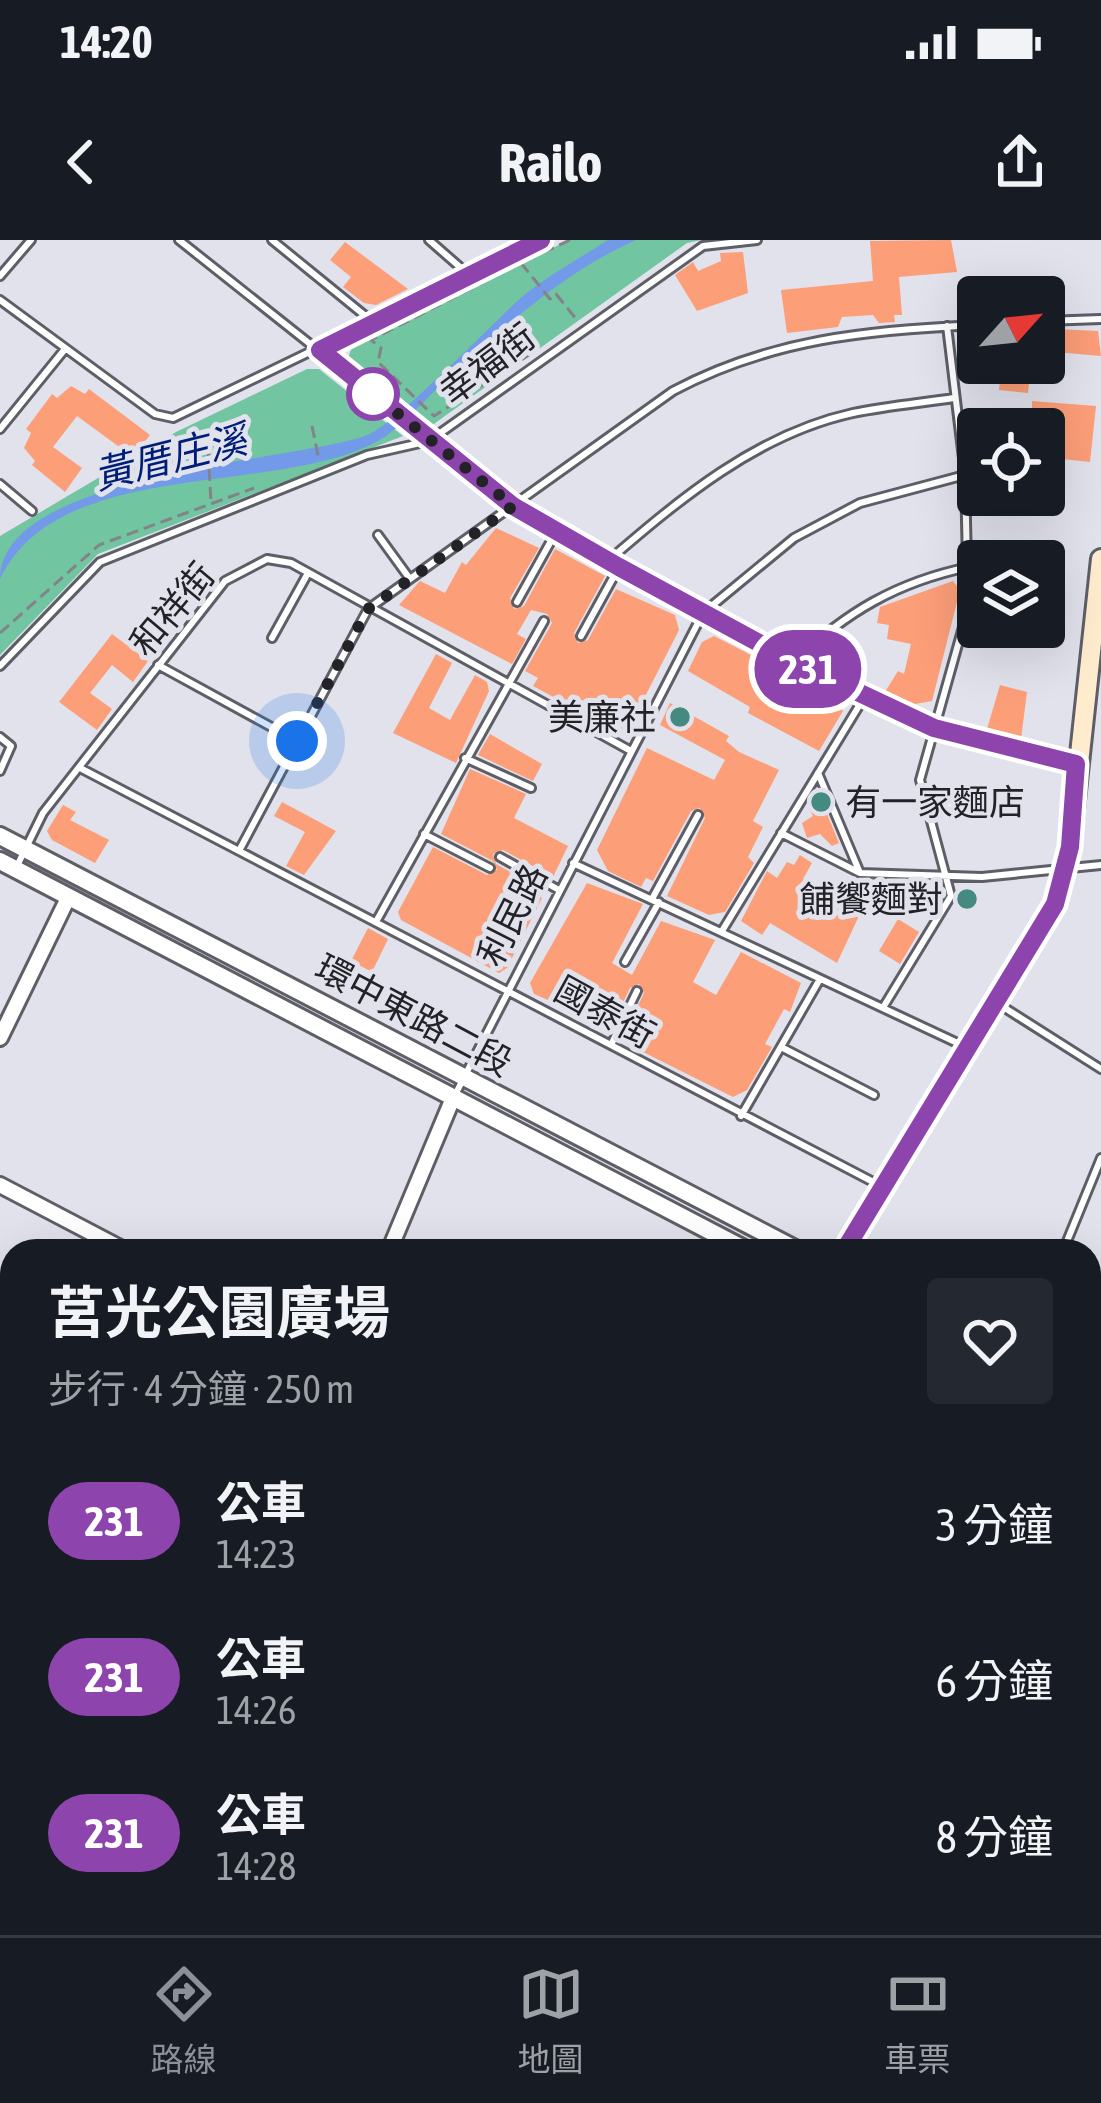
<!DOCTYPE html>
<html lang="zh-TW">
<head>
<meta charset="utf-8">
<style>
  body { margin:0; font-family:"Asap Condensed","Noto Sans TC",sans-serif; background:#242831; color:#f1f3f6; height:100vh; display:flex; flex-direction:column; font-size:45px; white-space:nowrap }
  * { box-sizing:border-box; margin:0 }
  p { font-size:39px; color:#9ea1a6 }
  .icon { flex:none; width:66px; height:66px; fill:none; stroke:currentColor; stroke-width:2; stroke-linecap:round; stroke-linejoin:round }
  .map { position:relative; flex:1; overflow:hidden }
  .details { position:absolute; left:0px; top:999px; width:1101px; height:696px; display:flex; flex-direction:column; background:#171b24; border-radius:36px 36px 0 0; box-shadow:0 12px 48px #0002 }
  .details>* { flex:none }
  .badge { padding:0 24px; border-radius:39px; font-size:42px; line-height:78px }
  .needle { width:78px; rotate:63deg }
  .buttons { position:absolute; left:957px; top:36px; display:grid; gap:24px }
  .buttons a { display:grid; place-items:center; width:108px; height:108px; border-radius:12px; background:#171b24; box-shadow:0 12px 48px #0002; font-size:60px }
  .you { position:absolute; width:60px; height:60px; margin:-30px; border:9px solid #fff; border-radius:50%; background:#1a73e8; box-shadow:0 0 0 18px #1a73e833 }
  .map>.badge { position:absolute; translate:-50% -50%; box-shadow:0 0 0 6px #fff }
  .round { display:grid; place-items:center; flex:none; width:126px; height:126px; border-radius:12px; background:#242831 }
  .summary { display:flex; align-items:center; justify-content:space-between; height:204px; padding:0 48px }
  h1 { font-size:57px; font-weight:700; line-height:90px }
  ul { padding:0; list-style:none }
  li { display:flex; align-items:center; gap:36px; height:156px; padding:0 48px }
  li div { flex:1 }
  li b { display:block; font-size:45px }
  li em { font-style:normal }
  li .badge { min-width:132px; font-weight:700; text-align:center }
  .status { display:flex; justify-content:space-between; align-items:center; height:84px; padding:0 60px; background:#171b24; direction:ltr }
  .status svg { height:33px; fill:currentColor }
  header { display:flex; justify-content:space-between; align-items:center; height:156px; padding:0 48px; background:#171b24; font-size:54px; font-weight:700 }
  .tabs { display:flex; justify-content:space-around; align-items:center; height:168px; border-top:3px solid #363941; background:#171b24; font-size:33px; color:#9ea1a6 }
  .tabs a { display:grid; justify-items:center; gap:6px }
  .tabs .selected { color:#8c9099 }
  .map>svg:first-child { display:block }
  .green { fill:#72c5a1 }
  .water { fill:#739ae9 }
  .building { fill:#fc9e78 }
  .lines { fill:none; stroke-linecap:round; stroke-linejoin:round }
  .service-casing { stroke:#5d5e66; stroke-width:12 }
  .minor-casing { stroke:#5d5e66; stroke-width:20 }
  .tertiary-casing { stroke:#5d5e66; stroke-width:22 }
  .secondary-casing { stroke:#5d5e66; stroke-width:24 }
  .path { stroke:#83838a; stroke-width:3; stroke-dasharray:12 6; stroke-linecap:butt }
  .service { stroke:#fff; stroke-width:6 }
  .minor { stroke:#fff; stroke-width:14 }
  .tertiary { stroke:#fff; stroke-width:16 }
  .secondary { stroke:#ffecce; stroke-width:18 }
  .line-casing { stroke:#fff; stroke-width:27 }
  .line { stroke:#8e44ad; stroke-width:18 }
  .walk { stroke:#232327; stroke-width:12; stroke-dasharray:0 21.6 }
  .stop-dot { fill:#fff; stroke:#8e44ad; stroke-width:6 }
  .poi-dot { fill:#448a81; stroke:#e1e2ec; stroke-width:4.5 }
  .labels { text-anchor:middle; stroke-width:10; stroke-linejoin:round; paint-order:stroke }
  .street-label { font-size:36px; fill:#232327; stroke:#e1e2ec }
  .poi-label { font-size:36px; fill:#232327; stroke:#e1e2ec; text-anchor:end }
  .water-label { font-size:39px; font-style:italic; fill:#001e78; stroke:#e1e2ec }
</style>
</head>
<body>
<div class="status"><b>14:20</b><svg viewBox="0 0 49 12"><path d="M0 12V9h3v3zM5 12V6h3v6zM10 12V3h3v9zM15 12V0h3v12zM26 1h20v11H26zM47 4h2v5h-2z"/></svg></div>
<header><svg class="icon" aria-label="back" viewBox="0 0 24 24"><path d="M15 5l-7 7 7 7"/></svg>Railo<svg class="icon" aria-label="share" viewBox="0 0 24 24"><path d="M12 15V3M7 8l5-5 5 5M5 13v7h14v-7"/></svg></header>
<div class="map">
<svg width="1101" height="1695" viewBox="0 0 1101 1695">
  <rect width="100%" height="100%" fill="#e1e2ec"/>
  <path class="green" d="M569,0H701L687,3L431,186L348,119L352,106Z
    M307,129H319L403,196L98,314L0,415V296L176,192Z"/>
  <path class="water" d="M608,0H636C562,33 504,87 445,141C424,160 401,189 376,202C273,257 59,216 0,339C0,234 288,222 365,196C394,187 492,83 523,56C549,35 580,18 608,0Z"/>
  <path class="building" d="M951,0L957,32L899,37L902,75H894L895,82L879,83L873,75L842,77L838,87L787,93L781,50L873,41L870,1Z
    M345,2L408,49L376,65L364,63L343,47L351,37L330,20Z
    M743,12L748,53L697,71L675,35L693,22L698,31L721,21L720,13Z
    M1057,89L1098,91L1101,116L1055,112Z
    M988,123H1031L1028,153L999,150L1000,141L987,138Z
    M71,146L85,154L89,149L150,195L133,217L77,176L53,207L82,228L65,252L32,225L35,221L24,208L31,193L26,189L52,154L57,158Z
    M1032,161L1096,166L1090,222L1044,217V181L1032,176Z
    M496,288L539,308L510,358L514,369L524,366L555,309L605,336L574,393L578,403L588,400L616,349L675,375L679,390L629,488L618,492L533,446L538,438L525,431L552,383L547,374L531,370L517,394L526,399L512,424L399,365L420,341L445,353L462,322L466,325Z
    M953,341L960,350L932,461L915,464L885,452L898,431L904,434L911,404L887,399L889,385L877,383L880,367Z
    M112,394L148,421L133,442L112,425L90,453L112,469L97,490L59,462Z
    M714,396L755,417L752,423L804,452L819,457L822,451L838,460L843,471L819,511L748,473L750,467L688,431L702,402Z
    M436,414L452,423L429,468L450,480L475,435L487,442L489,451L456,523L393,493Z
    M1000,445L1027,452L1021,499L987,489Z
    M670,463L729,496L726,501L739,512L779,530L753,581L763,587L748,617L754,623L725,672L709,675L667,656L705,578L700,568L691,571L653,641L646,638L641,647L608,631L597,610L647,508L714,540L725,520L660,485Z
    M490,494L542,524L533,541L478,515Z
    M470,529L526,554L514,578L568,606L553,637L503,610L493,614L496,624L541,649L538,655L542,658L507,728L499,733L401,680L398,672L433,607L487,635L497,630L493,621L441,594Z
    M820,557L839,603L832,606L820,594L807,598L802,583L813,576L808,567Z
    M282,562L336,591L304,635L286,626L305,592L274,576Z
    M63,565L76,572L70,580L109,600L95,623L52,600L47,591Z
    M800,615L812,623L803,639L825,650L828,644L865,663L837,723L770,683L762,695L741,681L767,631L777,638L787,622L794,625Z
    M587,643L643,664L612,723L632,735L661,681L715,700L693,742L716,755L741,712L801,743L790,772L784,769L765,804L772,807L747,850L733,857L621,801L644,753L639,744L630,748L611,787L534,754L530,743Z
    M898,679L919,692L900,724L879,711Z
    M368,688L388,699L372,732L351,721Z
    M732,1683H803L822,1695H751Z
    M839,1683H963L970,1685L967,1695H864Z"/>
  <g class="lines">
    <defs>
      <path id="service" d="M179,0L513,265L608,321L794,422L934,488L1076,524
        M272,0L374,83
        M429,0L469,35
        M0,36L31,0
        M0,60L155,174L173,178L541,0
        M1044,81L1101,79
        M0,189L65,109
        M0,244L32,271
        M378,295L410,339
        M608,321C680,259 757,194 853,173C886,166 921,163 954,158
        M517,362L556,292
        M581,396L619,327
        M272,398L308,333
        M794,422C846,372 897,342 969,327
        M158,425L297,501
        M0,426L100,322L367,215L429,201L703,6L757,0
        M0,497L11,506L0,531
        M465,518L531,548
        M82,529L879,945
        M818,533L860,633
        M926,564L985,565
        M781,593L860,633L982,637L1101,625
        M424,594L490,628
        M240,609L368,369L673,151C771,99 868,90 978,85
        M500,617L559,650
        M573,623L966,807
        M17,626L43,573L225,341L267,319L291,323L631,511
        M652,659L698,575
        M377,680L544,381
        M722,691L865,456
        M625,722L659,662
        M997,763L1101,829
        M884,766L951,656L920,540L968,369L965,235L947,86
        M611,805L637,751
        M781,807L874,855
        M455,855L703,373L794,298L860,263L965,235
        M741,876L820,739
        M1063,1011L1101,918
        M1089,1049L1101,1054
        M825,1683L844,1695
        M1072,1695H1076"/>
      <path id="minor" d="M0,798L68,658
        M0,945L126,1011
        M389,1011L453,858
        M0,1144L12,1150
        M0,1325L12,1330
        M0,1540L12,1546
        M304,1683L329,1695
        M395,1695L398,1683"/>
      <path id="tertiary" d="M0,596L799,1011
        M0,621L748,1011
        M1089,1155L1101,1160
        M1089,1183L1101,1189"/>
      <path id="secondary" d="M844,1011L1055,664L1070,607L1101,319
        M587,1695L591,1683
        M616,1695L620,1683"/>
    </defs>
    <use href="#service" class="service-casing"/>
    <use href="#minor" class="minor-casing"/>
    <use href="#tertiary" class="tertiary-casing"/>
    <use href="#secondary" class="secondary-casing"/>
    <path class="path" d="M570,0L521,23L550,59L556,54L577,80
      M521,23L371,100L381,108L378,122L434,176L529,115
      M312,186L319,220
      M208,211L211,262
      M0,393L99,305L254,248"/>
    <use href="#service" class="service"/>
    <use href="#minor" class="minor"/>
    <use href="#tertiary" class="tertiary"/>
    <use href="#secondary" class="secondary"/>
  </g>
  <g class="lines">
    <defs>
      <path id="line" d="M541,0L320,110L513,266L619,327L794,422L934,488L1076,524L1070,607L1055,664L844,1011"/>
    </defs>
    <use href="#line" class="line-casing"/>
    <use href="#line" class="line"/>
    <path class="walk" d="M297,501L368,369L513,266L356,140L373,154"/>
  </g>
  <circle class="stop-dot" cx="373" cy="154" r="24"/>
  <g class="poi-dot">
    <circle cx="680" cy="477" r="12"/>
    <circle cx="821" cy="562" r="12"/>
    <circle cx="967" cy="659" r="12"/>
  </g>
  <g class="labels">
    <g class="street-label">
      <text transform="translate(487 124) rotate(-37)" y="13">幸福街</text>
      <text transform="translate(172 369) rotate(-50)" y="13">和祥街</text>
      <text transform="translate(512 675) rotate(-63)" y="13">利民路</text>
      <text transform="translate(605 772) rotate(29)" y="13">國泰街</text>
      <text transform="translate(414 775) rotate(28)" y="13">環中東路二段</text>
    </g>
    <g class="poi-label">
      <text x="656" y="490">美廉社</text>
      <text x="845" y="575" text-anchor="start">有一家麵店</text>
      <text x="943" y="672">餔饗麵對</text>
    </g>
    <g class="water-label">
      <text transform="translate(170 217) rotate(-14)" y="14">黃厝庄溪</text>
    </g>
  </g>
</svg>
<div class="buttons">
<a><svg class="needle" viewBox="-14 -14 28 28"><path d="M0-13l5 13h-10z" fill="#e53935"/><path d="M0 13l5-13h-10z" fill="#9ea1a6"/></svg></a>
<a><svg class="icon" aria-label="locate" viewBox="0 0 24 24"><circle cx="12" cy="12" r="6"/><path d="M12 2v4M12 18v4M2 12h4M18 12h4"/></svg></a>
<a><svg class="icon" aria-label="layers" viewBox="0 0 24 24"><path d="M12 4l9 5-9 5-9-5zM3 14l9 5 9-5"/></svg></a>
</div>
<div class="you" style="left:297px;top:501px"></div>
<b class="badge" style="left:808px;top:429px;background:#8e44ad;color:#fff">231</b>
<section class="details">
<div class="summary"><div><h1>莒光公園廣場</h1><p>步行 · 4 分鐘 · 250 m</p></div><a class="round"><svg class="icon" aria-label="heart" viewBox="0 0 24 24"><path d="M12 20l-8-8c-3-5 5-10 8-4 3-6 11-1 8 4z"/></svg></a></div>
<ul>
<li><span class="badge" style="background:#8e44ad;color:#fff">231</span><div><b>公車</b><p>14:23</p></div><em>3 分鐘</em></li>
<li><span class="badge" style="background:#8e44ad;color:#fff">231</span><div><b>公車</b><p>14:26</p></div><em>6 分鐘</em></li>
<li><span class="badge" style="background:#8e44ad;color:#fff">231</span><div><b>公車</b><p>14:28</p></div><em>8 分鐘</em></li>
</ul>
</section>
</div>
<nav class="tabs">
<a class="selected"><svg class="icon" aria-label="directions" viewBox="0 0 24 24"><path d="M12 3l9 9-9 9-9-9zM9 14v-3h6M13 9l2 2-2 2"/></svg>路線</a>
<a><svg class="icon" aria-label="map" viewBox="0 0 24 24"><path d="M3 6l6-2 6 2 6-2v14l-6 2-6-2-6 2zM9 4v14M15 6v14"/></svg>地圖</a>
<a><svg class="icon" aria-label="tickets" viewBox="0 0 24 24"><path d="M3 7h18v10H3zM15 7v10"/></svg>車票</a>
</nav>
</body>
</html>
